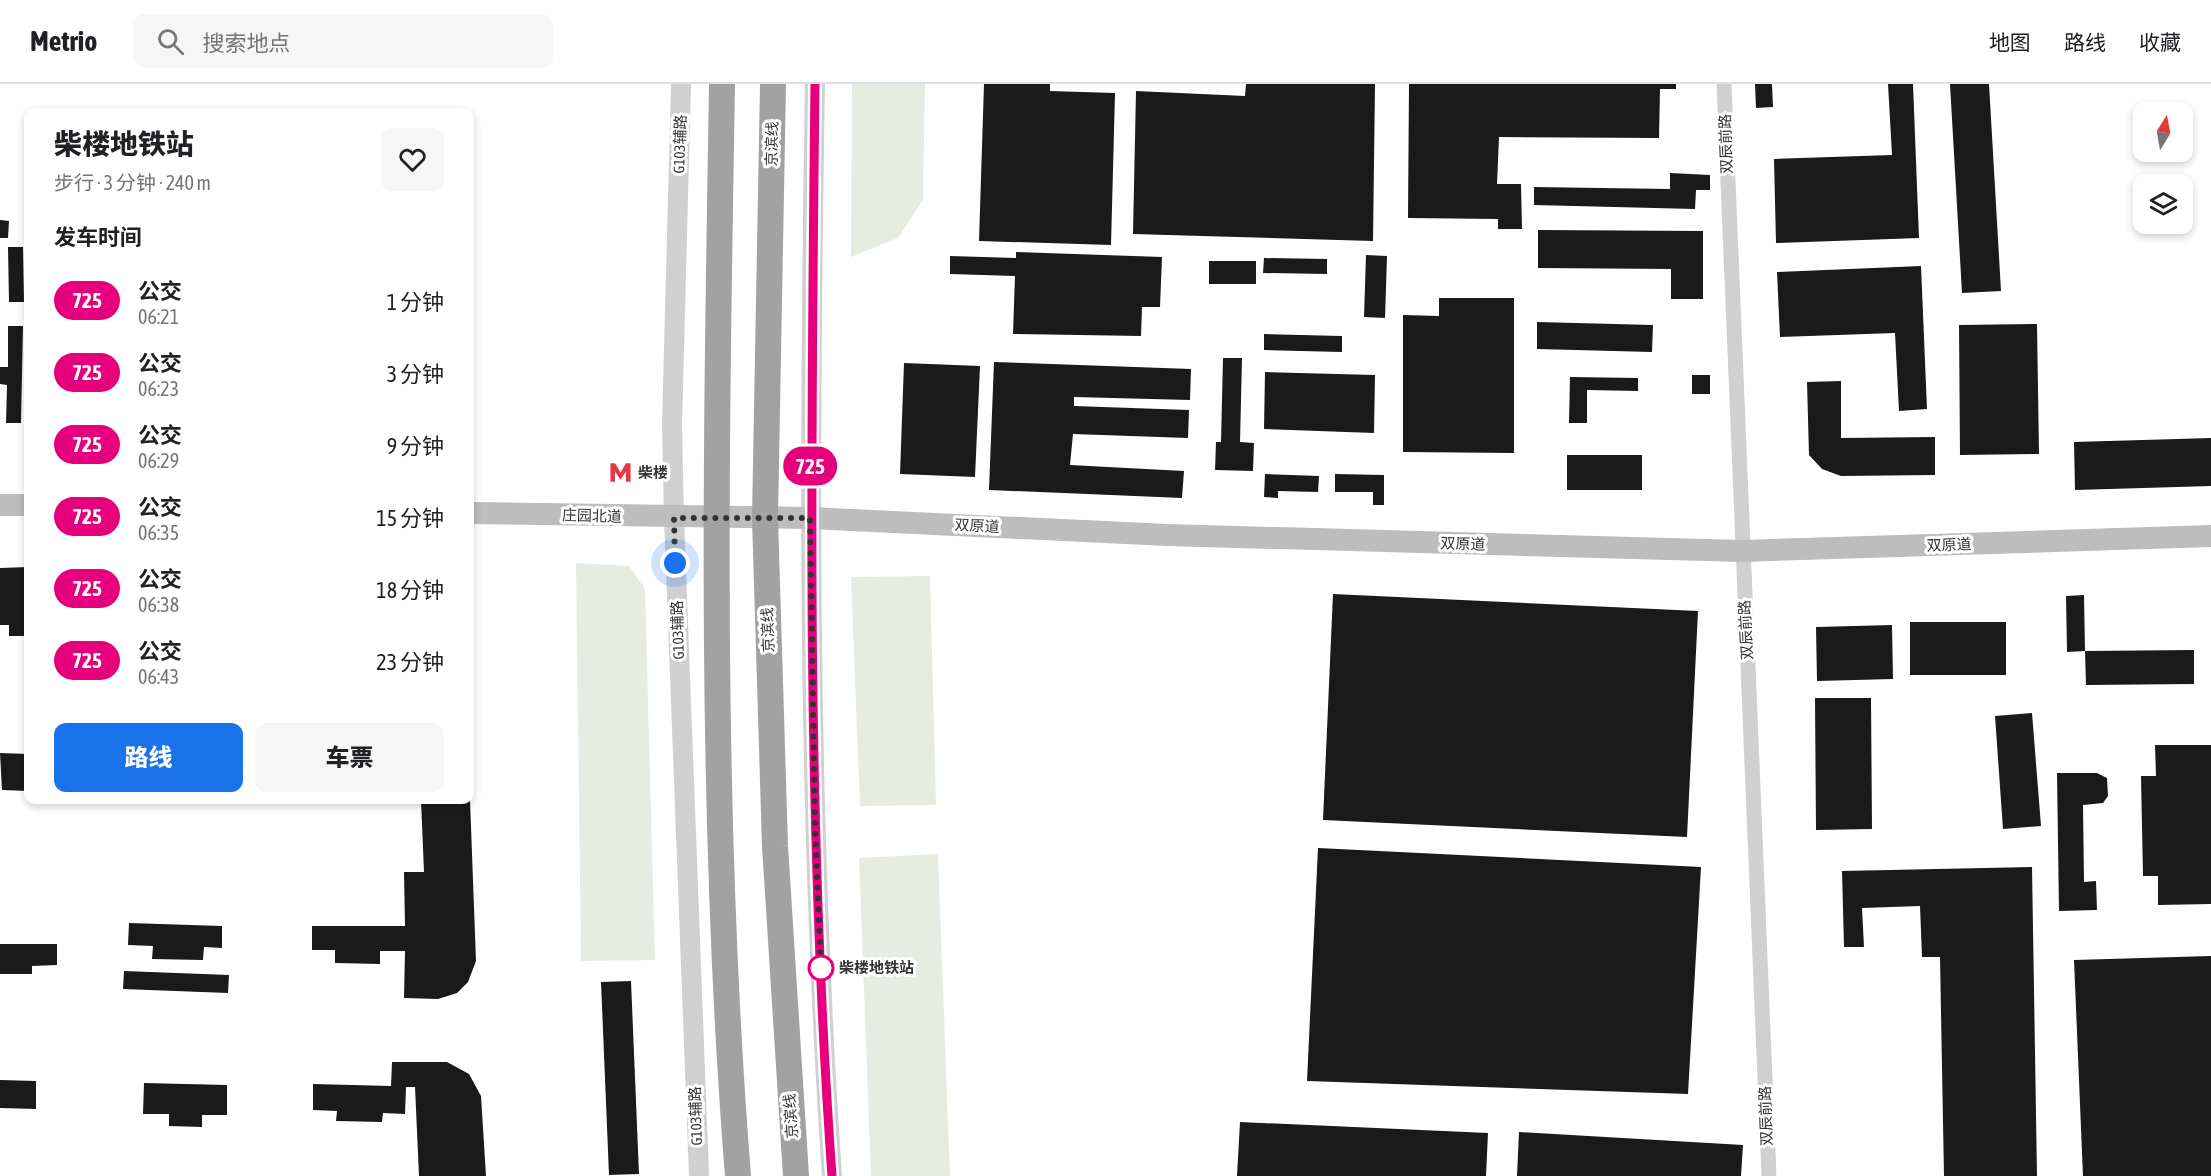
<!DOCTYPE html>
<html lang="zh">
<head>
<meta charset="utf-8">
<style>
  body { margin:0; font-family:"Asap Condensed","Noto Sans SC",sans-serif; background:#f6f6f6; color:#202124; height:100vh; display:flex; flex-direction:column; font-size:22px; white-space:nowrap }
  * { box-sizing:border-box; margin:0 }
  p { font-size:20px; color:#757577 }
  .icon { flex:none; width:33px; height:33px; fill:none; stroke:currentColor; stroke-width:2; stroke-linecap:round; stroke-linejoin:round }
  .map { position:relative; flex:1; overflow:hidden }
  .drawer { position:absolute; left:24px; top:24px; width:450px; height:696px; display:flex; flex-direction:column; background:#fff; border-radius:12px; box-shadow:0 3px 9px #0003 }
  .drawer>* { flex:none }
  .badge { padding:0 12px; border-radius:20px; font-size:21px; line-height:39px }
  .needle { width:39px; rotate:11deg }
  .tools { position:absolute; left:2133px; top:18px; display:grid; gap:12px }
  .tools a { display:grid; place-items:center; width:60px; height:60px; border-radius:12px; background:#fff; box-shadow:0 3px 9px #0003; font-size:30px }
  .you { position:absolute; width:30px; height:30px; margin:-15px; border:4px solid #fff; border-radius:50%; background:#1a73e8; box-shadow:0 0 0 9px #1a73e833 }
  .map>.badge { position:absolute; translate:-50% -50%; box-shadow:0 0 0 3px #fff }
  h2 { padding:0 30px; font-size:22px; line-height:54px }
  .round { display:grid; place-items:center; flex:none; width:63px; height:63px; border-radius:12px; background:#f6f6f6 }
  .head { display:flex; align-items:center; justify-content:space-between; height:102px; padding:0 30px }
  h1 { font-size:28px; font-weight:800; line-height:45px }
  .cta { display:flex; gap:12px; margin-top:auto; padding:12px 30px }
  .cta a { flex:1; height:69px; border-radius:12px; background:#1a73e8; color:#fff; font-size:24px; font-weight:800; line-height:69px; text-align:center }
  .cta a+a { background:#f6f6f6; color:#202124 }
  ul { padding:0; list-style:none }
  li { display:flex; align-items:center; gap:18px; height:72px; padding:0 30px }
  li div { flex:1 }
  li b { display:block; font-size:22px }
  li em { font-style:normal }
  li .badge { min-width:66px; font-weight:700; text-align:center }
  header { display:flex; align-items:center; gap:36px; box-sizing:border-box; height:84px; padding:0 30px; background:#fff; border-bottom:2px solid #e0e0e0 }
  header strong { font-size:28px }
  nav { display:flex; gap:33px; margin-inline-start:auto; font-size:21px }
  .search { width:420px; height:54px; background:#f6f6f6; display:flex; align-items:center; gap:15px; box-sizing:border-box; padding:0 21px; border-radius:12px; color:#757577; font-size:22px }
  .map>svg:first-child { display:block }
  .green { fill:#e6ecdf }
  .building { fill:#1a1a1a }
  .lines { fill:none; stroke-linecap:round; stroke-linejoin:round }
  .minor { stroke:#d0d0d0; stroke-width:15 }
  .tertiary { stroke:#d0d0d0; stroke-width:20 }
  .secondary { stroke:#bdbdbd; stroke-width:22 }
  .trunk { stroke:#a2a2a2; stroke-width:26 }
  .line-casing { stroke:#fff; stroke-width:14 }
  .line { stroke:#e6007e; stroke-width:9 }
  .walk { stroke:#333; stroke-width:6; stroke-dasharray:0 10.8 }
  .stop-dot { fill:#fff; stroke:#e6007e; stroke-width:3 }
  .labels { text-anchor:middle; stroke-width:6; stroke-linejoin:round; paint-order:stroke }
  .street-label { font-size:15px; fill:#333; stroke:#fff }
  .poi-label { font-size:15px; font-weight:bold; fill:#333; stroke:#fff; text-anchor:start }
  .stop-label { font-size:15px; font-weight:bold; fill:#333; stroke:#fff; text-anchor:start }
</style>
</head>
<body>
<header>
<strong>Metrio</strong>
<div class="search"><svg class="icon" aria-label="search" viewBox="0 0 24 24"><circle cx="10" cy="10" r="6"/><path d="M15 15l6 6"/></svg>搜索地点</div>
<nav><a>地图</a><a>路线</a><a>收藏</a></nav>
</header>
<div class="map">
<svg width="2211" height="1092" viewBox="0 0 2211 1092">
  <rect width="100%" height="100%" fill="#fff"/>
  <path class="green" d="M852,0H925L923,116L898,154L851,173Z
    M576,479L629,482L645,505L655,876L581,877Z
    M930,492L936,721L860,722L851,493Z
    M938,770L950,1092H871L859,774Z"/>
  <path class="building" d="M984,0H1050V7L1115,9L1111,161L979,157Z
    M1246,0H1375L1373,157L1133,150L1136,7L1245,12Z
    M1409,0H1676V5H1660L1659,54L1499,53L1497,100H1521L1522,145H1498V135L1408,134Z
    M1755,0H1772L1773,23L1756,24Z
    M1888,0H1913L1919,154L1776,159L1774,75L1892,71Z
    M1950,0H1989L2001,207L1962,209Z
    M1670,89L1710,91V106H1696L1695,125L1534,121V103L1670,105Z
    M0,136L9,137L8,154H0Z
    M1538,146L1703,147V215H1671V185L1538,184Z
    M8,163H23L24,218H9Z
    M1016,168L1162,173L1160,223H1142L1141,252L1013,250L1015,192L950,190V172L1016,174Z
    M1366,171L1387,172L1385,234L1364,233Z
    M1264,174L1327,175V190L1263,189Z
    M1209,177H1256V200H1209Z
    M1921,182L1927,325L1899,327L1895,249L1780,253L1777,188Z
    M1439,214H1514V369L1403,368V231L1439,232Z
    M1537,238L1653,241L1652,268L1537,265Z
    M2037,240L2039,370L1960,371L1959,241Z
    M8,242H23L21,339H6L7,301L0,300V283H8Z
    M1264,250L1342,252V268L1264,266Z
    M1223,274H1242L1240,358L1254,359L1253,387L1215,386L1216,358H1221Z
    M994,278L1191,285L1190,316L1074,313V322L1189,326L1188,354L1073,350L1070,381L1184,387L1182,414L989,406Z
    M904,279L980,282L975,393L900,390Z
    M1265,288L1375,291L1374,349L1264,345Z
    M1692,291H1710V310H1692Z
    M1570,293L1638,294V307L1587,306V339H1569Z
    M1841,297V354L1935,353V391L1841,392L1822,385L1809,371L1807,298Z
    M2211,354V402L2075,406L2074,358Z
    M1567,371H1642V406H1567Z
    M1265,390L1319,392L1318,408L1278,407V414L1264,413Z
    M1335,390L1384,391V421H1373V408H1335Z
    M28,483V552H9V541H0V484Z
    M1333,510L1698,527L1687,753L1323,736Z
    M2084,511L2085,567L2194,566V600L2086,601L2085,567L2067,568L2066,512Z
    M1910,538H2006V591H1910Z
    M1892,541L1893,595L1817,597L1816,543Z
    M1815,614H1871L1872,745L1816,746Z
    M2032,629L2041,742L2003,745L1995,632Z
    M2155,661H2211V820L2158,821V792H2143L2141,692H2156Z
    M0,669L28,670V707L2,706Z
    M2057,689H2097L2107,694L2108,712L2103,719L2083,721L2084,798L2096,797L2097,826L2059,827Z
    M157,716H199V719L157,717Z
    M421,716H470L476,877L468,898L457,909L438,915L404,914L405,867H380V880L335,879V866H312V842H405L404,788H424Z
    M1318,764L1701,783L1688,1010L1307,997Z
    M2032,783L2037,1092H1944L1940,873H1922L1920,822L1862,824L1864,863H1844L1842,787Z
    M129,839L222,842V864L204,863L203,876L152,875L153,862L128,861Z
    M0,860H57V881L32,882V890H0Z
    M2211,872V1092H2083L2074,876Z
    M124,887L229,891L228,909L123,905Z
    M631,897L639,1090L609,1091L601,898Z
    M392,978H447L469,990L481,1012L486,1092H419L415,1003H406L405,1030L383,1029L382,1038L336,1037L337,1027L313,1026V1000L391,1002Z
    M0,996L36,997V1025L0,1024Z
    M144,999L227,1001V1031H202V1043L169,1042V1030H143Z
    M1240,1038L1488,1049L1486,1092H1237Z
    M1519,1048L1743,1061L1741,1092H1517Z"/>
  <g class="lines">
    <path class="minor" d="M1724,0L1769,1092"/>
    <path class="tertiary" d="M681,0L672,341L674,434L699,1092
      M815,0C809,364 807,728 832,1092"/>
    <path class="secondary" d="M0,421H28
      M470,429L810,434L1167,451L1742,467L2211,452"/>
    <path class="trunk" d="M722,0C716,364 709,729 738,1092
      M773,0L765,434L775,762L796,1092"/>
  </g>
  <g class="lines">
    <defs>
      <path id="line" d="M815,0C811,364 806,728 832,1092"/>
    </defs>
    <use href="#line" class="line-casing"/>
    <use href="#line" class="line"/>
    <path class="walk" d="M675,479L674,434H810L815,744L821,884"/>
  </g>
  <defs>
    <symbol id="metro-bare" viewBox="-9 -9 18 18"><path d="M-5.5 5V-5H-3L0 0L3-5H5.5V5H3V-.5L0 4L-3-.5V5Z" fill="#e63946" stroke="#fff" stroke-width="2.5" paint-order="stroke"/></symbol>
  </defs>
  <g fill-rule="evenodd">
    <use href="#metro-bare" x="604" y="372" width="33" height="33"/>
  </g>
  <circle class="stop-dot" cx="821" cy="884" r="12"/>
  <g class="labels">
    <g class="street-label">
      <text transform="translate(680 60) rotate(-88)" y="5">G103辅路</text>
      <text transform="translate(772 60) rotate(-89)" y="5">京滨线</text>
      <text transform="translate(1726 60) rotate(-92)" y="5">双辰前路</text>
      <text transform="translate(592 432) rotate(2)" y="5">庄园北道</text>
      <text transform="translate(977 442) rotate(3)" y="5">双原道</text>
      <text transform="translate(1463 460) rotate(2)" y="5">双原道</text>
      <text transform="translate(1949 461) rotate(-2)" y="5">双原道</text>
      <text transform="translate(678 546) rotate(-92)" y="5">G103辅路</text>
      <text transform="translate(768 546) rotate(-92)" y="5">京滨线</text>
      <text transform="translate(1746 546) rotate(-93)" y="5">双辰前路</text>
      <text transform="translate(696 1032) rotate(-92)" y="5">G103辅路</text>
      <text transform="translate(791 1032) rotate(-94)" y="5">京滨线</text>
      <text transform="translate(1766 1032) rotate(-92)" y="5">双辰前路</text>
    </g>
    <g class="poi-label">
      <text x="638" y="394">柴楼</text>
    </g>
    <g class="stop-label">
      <text x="839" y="889">柴楼地铁站</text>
    </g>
  </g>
</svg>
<div class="tools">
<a><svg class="needle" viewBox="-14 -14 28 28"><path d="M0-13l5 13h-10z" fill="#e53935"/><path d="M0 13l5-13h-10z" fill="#757577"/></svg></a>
<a><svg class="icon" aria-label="layers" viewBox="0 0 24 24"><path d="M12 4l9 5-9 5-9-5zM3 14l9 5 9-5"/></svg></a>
</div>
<div class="you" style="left:675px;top:479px"></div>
<b class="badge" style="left:810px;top:382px;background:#e6007e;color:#fff">725</b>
<section class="drawer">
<div class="head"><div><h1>柴楼地铁站</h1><p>步行 · 3 分钟 · 240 m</p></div><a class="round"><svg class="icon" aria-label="heart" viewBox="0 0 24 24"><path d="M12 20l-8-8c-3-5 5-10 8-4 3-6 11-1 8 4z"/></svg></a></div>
<h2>发车时间</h2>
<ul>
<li><span class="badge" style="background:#e6007e;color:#fff">725</span><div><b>公交</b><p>06:21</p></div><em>1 分钟</em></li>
<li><span class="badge" style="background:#e6007e;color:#fff">725</span><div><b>公交</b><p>06:23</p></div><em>3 分钟</em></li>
<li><span class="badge" style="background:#e6007e;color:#fff">725</span><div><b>公交</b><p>06:29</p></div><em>9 分钟</em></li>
<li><span class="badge" style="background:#e6007e;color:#fff">725</span><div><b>公交</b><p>06:35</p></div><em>15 分钟</em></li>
<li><span class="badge" style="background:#e6007e;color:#fff">725</span><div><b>公交</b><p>06:38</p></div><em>18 分钟</em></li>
<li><span class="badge" style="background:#e6007e;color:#fff">725</span><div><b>公交</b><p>06:43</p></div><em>23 分钟</em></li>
</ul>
<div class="cta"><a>路线</a><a>车票</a></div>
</section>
</div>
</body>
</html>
